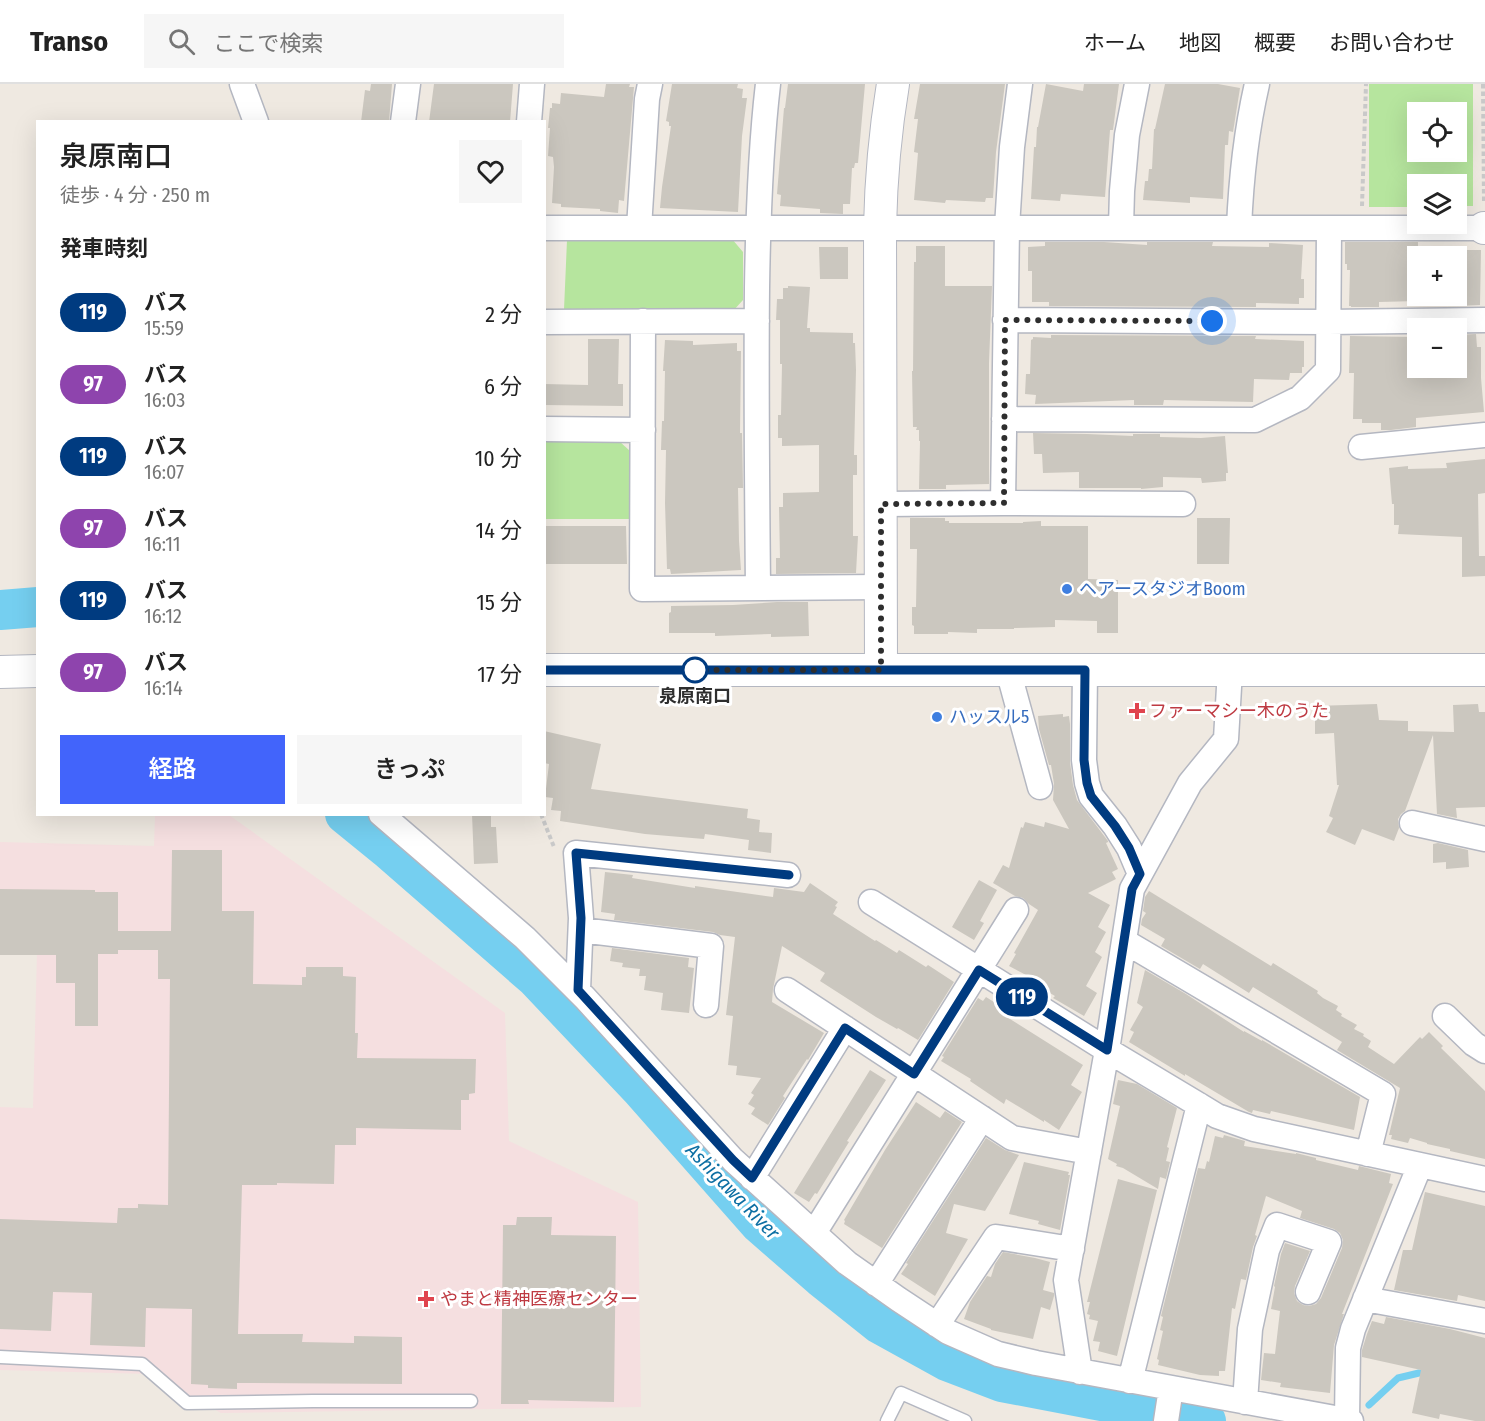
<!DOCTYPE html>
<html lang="ja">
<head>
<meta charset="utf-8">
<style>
  body { margin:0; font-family:"Fira Sans Condensed","Noto Sans JP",sans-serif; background:#f6f6f6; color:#222; height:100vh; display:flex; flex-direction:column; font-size:22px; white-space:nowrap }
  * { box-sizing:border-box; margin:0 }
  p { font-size:20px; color:#767676 }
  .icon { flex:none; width:33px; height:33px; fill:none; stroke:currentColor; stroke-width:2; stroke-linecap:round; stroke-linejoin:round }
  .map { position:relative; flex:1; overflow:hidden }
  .details { position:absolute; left:36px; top:36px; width:510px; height:696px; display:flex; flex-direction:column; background:#fff; border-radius:0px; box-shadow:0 6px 24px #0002 }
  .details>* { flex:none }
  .badge { padding:0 12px; border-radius:20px; font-size:21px; line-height:39px }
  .fabs { position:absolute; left:1407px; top:18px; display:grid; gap:12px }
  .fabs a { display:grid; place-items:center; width:60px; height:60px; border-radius:0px; background:#fff; box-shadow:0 6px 24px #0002; font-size:30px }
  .you { position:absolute; width:30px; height:30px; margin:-15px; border:4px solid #fff; border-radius:50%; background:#1a73e8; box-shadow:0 0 0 9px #1a73e833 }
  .map>.badge { position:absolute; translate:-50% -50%; box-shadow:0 0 0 3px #fff }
  h2 { padding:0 24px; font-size:22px; line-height:54px }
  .round { display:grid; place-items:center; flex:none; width:63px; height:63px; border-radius:0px; background:#f6f6f6 }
  .overview { display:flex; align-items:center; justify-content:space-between; height:102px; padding:0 24px }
  h1 { font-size:28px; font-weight:600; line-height:45px }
  .cta { display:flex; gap:12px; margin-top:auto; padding:12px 24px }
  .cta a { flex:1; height:69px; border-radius:0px; background:#4264fb; color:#fff; font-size:24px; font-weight:600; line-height:69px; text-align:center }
  .cta a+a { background:#f6f6f6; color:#222 }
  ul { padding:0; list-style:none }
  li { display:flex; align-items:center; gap:18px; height:72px; padding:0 24px }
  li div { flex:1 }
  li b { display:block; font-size:22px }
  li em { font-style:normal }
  li .badge { min-width:66px; font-weight:700; text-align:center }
  header { display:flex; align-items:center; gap:36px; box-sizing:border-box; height:84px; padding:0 30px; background:#fff; border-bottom:2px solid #e0e0e0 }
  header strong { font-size:28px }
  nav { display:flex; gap:33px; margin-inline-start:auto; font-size:21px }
  .search { width:420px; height:54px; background:#f6f6f6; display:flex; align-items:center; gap:15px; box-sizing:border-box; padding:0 21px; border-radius:0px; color:#767676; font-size:22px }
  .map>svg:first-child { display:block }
  .medical { fill:#f5dfe0 }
  .green { fill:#b6e59e; fill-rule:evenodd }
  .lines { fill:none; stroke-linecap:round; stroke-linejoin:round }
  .stream { stroke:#75cff0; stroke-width:7 }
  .river { stroke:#75cff0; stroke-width:40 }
  .building { fill:#cbc7bf }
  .service-casing { stroke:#b4b7c1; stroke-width:15 }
  .minor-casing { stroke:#b4b7c1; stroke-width:27 }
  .tertiary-casing { stroke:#b4b7c1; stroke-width:34 }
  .path { stroke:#c9c9c9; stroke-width:4; stroke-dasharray:4.5 3; stroke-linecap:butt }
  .service { stroke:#fff; stroke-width:12 }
  .minor { stroke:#fff; stroke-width:24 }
  .tertiary { stroke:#fff; stroke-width:32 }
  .line-casing { stroke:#fff; stroke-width:14 }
  .line { stroke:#003b80; stroke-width:9 }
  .walk { stroke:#2e2e2e; stroke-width:6; stroke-dasharray:0 10.8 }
  .shop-dot { fill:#3f7fe0; stroke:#fff; stroke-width:2 }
  .stop-dot { fill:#fff; stroke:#003b80; stroke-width:3 }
  .health-dot { fill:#e0444e; stroke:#fff; stroke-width:2 }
  .labels { text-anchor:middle; stroke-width:6; stroke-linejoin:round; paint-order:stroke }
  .shop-label { font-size:18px; fill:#366cbe; stroke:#fff; text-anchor:start }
  .stop-label { font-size:18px; font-weight:bold; fill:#2e2e2e; stroke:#fff }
  .health-label { font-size:18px; fill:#be3a42; stroke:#fff; text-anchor:start }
  .water-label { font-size:20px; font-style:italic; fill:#0d6fa3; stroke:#fff }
</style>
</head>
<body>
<header>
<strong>Transo</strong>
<div class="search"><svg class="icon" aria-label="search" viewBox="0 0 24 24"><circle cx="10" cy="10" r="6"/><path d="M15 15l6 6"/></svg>ここで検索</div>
<nav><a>ホーム</a><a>地図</a><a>概要</a><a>お問い合わせ</a></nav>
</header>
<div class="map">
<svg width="1485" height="1337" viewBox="0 0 1485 1337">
  <rect width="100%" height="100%" fill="#efe9e1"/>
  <path class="medical" d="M155,731H229L505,929L509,1057L638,1118L641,1323L221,1329L148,1290L0,1286V1023L33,1024L37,868L0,867V758L154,762Z"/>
  <path class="green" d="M1369,0H1473V122H1457L1456,100H1418L1417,123H1369ZM1418,28H1456V68H1418Z
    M732,155L743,168V216L733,227L564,226L567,156Z
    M544,356L619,357L630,367V435H545Z"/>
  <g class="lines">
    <path class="stream" d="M1369,1321L1398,1294L1419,1289H1430"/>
    <path class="river" d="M0,526L38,523
      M345,730L388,765L536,894L641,1005L760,1140L821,1193L880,1240L947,1277L1002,1298L1206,1337"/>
  </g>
  <path class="building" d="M371,0H392L389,38H361L365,6L370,7Z
    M434,0H513L510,38H429Z
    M606,0H630L629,3H634L624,117L619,116L618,129L600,127V125L561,123V120L552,119L554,83L553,73L548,72L550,44H548L550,24H552V19L560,20L561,9L604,13Z
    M672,0H738L737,4L743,5L742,14H747L742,52L738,128L660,124L662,103L671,42H669V38L666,37Z
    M788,0H865L858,79H855L854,84H852L850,120H843V130L820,129V125L780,122L781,111L777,110L784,24H785Z
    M920,0H1005L996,68L993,114H986L985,118L946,116L945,119L914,116L918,69L914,68L918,35H914Z
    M1046,0L1083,7L1084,0H1119L1113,46H1110L1105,113L1061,110L1060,117L1031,115L1034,63H1036L1037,43H1038Z
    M1165,0H1218L1240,4L1233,48L1229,47L1228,61H1225L1223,115L1190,113V119L1143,116L1145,97H1148L1149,85H1152L1154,45H1155Z
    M1045,158H1104L1147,161V158H1213L1212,162L1269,163V159L1303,161L1301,195H1304V214H1299V220L1256,219V223L1049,222V218H1032V187H1028V163L1045,162Z
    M1345,158H1418V217L1379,218V223H1351V222H1349L1350,186H1347V180H1345Z
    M916,162H945V202H992L989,279V400L946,401V405H919L920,357H919V346H916L917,343H913L912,287H913L914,178H916Z
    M819,163H848V195H820Z
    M1456,166H1481L1480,221L1456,222Z
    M788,202L810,203L807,244H810V248L853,249V259H855L856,286L854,371H857V391H853V452H858L856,489L776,490V474H780L779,423H783V409L819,408V361L782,362V354H778V331H781L782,280H780V236H776L777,215H783V204H788Z
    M1476,250L1477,263H1481V294L1484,328L1416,334V343L1391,346H1381V339H1362V335H1353L1354,289H1349L1350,252L1416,253L1418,284H1456V251Z
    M1051,251L1256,252L1255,255L1304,257V283H1302V289H1290L1289,296L1254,295L1253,318L1164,316L1163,321H1134V316L1035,320L1036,311L1025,310L1026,290H1030L1031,256L1033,255V253L1051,254Z
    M588,255H619L618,300H623V322L544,321V300L588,301Z
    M665,256L693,257V261L737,259V267H741L740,349H742L743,404H738L739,457L741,486L671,490L670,485H667L665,419L666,366H661L662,337H664L665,287H663Z
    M1033,349L1087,350L1133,352V350H1160V353L1201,354L1225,352L1228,389H1226V397L1202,399L1201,394L1163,393V403L1141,405V404H1079V388L1043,389L1042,370H1034Z
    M1485,375V409L1478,410L1479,472H1485V492L1462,493V453L1398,450L1399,441H1394V420H1392L1389,384L1408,382V385L1447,384L1446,379Z
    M910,434H945V437H949V439H1023V438L1041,437V442H1088V495L1118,496V549H1097V537L1055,536V543L1014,544V545H977V549L948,548V550H914V542L912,541V523H916L917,465H910Z
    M1197,434H1230L1229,480H1197Z
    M544,442H626L627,480H544Z
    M777,518H808L809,552L771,553V550L715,552V549H669V529L671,528V522L733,521Z
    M1377,620L1379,636L1408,637V647L1454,648L1453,621L1478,620L1479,628H1485V723L1456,724L1457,734L1437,730L1433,651L1405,727L1401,730L1398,735L1399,744L1394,757L1362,745L1355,761L1326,748L1333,734L1329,732L1339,701H1337L1334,649L1315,650V622Z
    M1063,630V633L1069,632L1070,640V678L1073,701L1077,716L1108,757V758L1106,759L1118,785L1112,788L1116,795L1088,809L1110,821L1098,843L1106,848L1095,868L1102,873L1086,902L1097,909L1084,932L1053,914L1055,912L1024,894L1026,891L1009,882L1016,870L1014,869L1038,826L1029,820L1023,814L1015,812L993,799L1003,781L1009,784L1021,743L1023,744L1025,738L1044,743L1045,738L1069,745L1053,716L1054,700L1051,681H1049L1039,645L1038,632Z
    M544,647L601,660L591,705L748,725L747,734L760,736L759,748L772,749L771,769L748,766L749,756L705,750L704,755L645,750L560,737L561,727L551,726L553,714L545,713L549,680L544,679Z
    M472,730H491V743H496L498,779L474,780Z
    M1438,759L1468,766L1469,783L1446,785V778L1433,779V760Z
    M172,766H222V827H254L253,900L302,901V893H306V883H343V892L356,893L355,949H358L357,974L476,975L475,1009L469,1010V1016H461V1046L356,1044V1061H335L334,1100L277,1099V1101H242L238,1250H303L302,1258L354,1259V1252L402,1253V1300L237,1299V1305L208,1304V1301L191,1300L192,1225L146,1224L145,1263L90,1261L92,1209L53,1208L51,1247L0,1245V1135L117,1139L118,1124H138V1120L168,1121L170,895H158V866H118V870H98V942H75V899H56V871H0V805L95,806V808H118V847H171Z
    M605,788L633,791L632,794L695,804V802L773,813L774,804L804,808L810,799L838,818L835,822L837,823L833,830L875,857L876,856L897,869L899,866L926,883L928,881L954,898L918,956L898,944L897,945L876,933L820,897L825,889L782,862L773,905L772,918L824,949L808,976L807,975L783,1012L785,1014L768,1041L751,1030L755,1024L748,1020L754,1011L751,1009L761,994L736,991L737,982L728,981L733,932L726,931L735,853L720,851L713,848L614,836L615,830L601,828Z
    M979,796L997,806L980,837L984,839L974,856L952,843Z
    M1149,807L1271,882L1273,879L1318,907L1317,909L1323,914L1338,922L1336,926L1342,930L1341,932L1357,941L1354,945L1364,950L1363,952L1371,957L1368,963L1394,980L1420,953L1422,955L1429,948L1443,962L1441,964L1485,1007V1075L1450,1067V1065L1427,1060V1059L1410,1054L1408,1059L1391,1055L1392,1051H1389L1400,1004L1337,966L1342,958L1253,903L1249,909L1203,880L1200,885L1161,862L1165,855L1141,841L1142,835L1146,829L1143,827L1145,813Z
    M612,864L689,874L688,883L694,884L689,929L661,926L663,909L644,906L646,892H639L640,885L622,883L623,879L610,877Z
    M1145,886L1186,910L1244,948V947L1262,957V956L1360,1013L1354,1046L1271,1027L1270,1030L1253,1026L1252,1029L1249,1028L1185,990V992L1129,958L1134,948L1130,946L1143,923L1137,919Z
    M986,913L1005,925L1002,930L1083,981L1071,1001L1082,1008L1059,1046L1044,1036V1038L1006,1015L1004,1020L970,997L971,995L941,977L944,973L942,972L978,914L983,917Z
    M870,986L886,996L847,1057L849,1058L817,1110L815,1109L809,1118L794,1109Z
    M1118,996L1137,1000L1177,1024L1167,1063L1169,1064L1166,1077L1170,1078L1166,1095L1160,1093L1158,1105L1123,1084L1116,1082L1117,1080L1108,1075L1120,1022L1113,1020Z
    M916,1018L940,1034L945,1027L962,1038L882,1164L844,1140L845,1137L844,1136L885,1066Z
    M1224,1051L1245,1057L1244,1062L1296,1070V1069L1316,1074V1076L1358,1086L1359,1082L1391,1090L1389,1099L1393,1100L1342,1230H1344L1334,1261L1330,1309L1280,1303L1281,1299L1261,1296L1264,1269L1275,1270L1280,1227L1271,1225L1275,1203L1274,1202L1281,1170L1285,1159L1310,1167L1295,1202L1294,1209L1297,1217L1303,1221L1309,1222L1316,1220L1321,1214L1342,1164L1343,1156L1340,1149L1334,1145L1300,1134L1302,1127L1266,1112L1255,1151L1257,1152L1253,1163L1246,1196L1241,1195L1235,1225L1232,1224L1225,1287H1219V1292L1200,1291L1158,1281L1159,1276L1157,1275L1163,1247L1160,1246L1163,1233L1161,1232L1198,1084L1205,1085L1207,1077L1209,1078L1215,1052L1223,1054Z
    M986,1054L1005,1066L1019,1071L985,1127L954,1120L946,1149L968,1155L935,1212L901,1190L908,1180L906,1179Z
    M1024,1078L1069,1088L1068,1091H1070L1060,1146L1038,1140L1039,1137L1009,1130Z
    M1118,1095L1157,1106L1117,1272L1098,1267L1100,1258L1093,1257L1098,1237L1089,1235L1090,1231L1087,1230L1090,1218H1087Z
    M1425,1108L1485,1122V1217L1458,1211L1457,1217L1394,1206L1403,1166H1412Z
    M517,1133H552L551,1151L616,1152L614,1318L528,1316L529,1320H501L503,1141H516Z
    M1003,1168L1035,1174L1050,1178L1043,1206L1054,1209V1212L1050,1226L1041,1223L1033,1255L991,1246V1245L964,1235L970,1218L987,1192L991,1193L995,1180Z
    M1386,1233L1450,1245L1485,1254V1337H1475L1440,1330L1439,1335L1412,1329L1421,1286L1362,1273V1266L1367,1250L1372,1237L1384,1240Z"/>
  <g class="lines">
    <defs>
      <path id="service" d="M0,1273L142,1280L187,1319L313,1317H471
        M887,1337L901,1309L965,1337"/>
      <path id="minor" d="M242,0L256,38
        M403,38L408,0
        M529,38L532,0
        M1121,143L1122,107L1127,51L1137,0
        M544,144H1484
        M639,144L647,15L650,0
        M1239,144C1241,95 1246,48 1257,0
        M1005,236L1328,238L1485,236
        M643,237L642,505L881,503
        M544,238L757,237
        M1004,335L1255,336L1300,314L1328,286L1329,144
        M544,345L643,346
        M1361,363L1485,351
        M1003,419L1183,420
        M881,420L1003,419L1007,143L1012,63L1020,0
        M758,504C757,404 756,304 757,204C758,136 760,68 768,0
        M1008,586L1040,703
        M1085,586L1084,676L1087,699L1091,712L1115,742L1129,764L1140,790
        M381,730L525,854L585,914L733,1076L847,1179L898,1215L948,1248L998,1270L1036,1279L1351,1337
        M1412,739L1485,755
        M871,818L1107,966L1199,1021L1217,1032L1254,1045L1485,1095
        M581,846L711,862L706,921
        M1124,857L1383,1010L1368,1070
        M578,906L581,834L576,769L788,791
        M787,906L1012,1054L1089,1068
        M1445,932L1474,960L1485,967
        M752,1094L845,944
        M814,1149L1016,826
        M876,1200L982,1034
        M1365,1215L1485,1237
        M937,1241L996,1153L1072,1165
        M1080,1288L1066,1196L1107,966L1132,805L1190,699L1226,655L1230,586
        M1130,1297L1199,1021
        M1245,1318L1250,1245L1267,1166L1277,1141L1329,1158L1308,1208
        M1347,1336L1348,1264L1353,1245L1420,1081
        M1166,1337L1171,1304"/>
      <path id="tertiary" d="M1484,144H1485
        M544,586H1485
        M881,586L880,143C881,95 885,48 893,0
        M0,588L38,587"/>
    </defs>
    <use href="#service" class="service-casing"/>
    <use href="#minor" class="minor-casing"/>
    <use href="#tertiary" class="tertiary-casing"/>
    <path class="path" d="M1483,0L1484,119
      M1362,122L1366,0
      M541,730L554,763"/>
    <use href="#service" class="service"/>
    <use href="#minor" class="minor"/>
    <use href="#tertiary" class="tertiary"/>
  </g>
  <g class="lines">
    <defs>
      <path id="line" d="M544,586H1085L1084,676L1087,699L1091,712L1115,742L1129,764L1140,790L1132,805L1107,966L979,886L914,990L845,944L752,1094L733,1076L578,906L581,834L576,769L789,791"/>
    </defs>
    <use href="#line" class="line-casing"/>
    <use href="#line" class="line"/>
    <path class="walk" d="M695,586H881V420L1004,419L1005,236L1212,237"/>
  </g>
  <g class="shop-dot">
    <circle cx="1067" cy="505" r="6"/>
    <circle cx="937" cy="633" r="6"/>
  </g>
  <circle class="stop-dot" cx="695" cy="586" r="12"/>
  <g class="health-dot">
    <path d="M1134 618h6v6h6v6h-6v6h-6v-6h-6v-6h6z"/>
    <path d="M423 1206h6v6h6v6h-6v6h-6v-6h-6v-6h6z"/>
  </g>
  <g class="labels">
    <g class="shop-label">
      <text x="1079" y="511">ヘアースタジオBoom</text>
      <text x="949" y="639">ハッスル5</text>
    </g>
    <g class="stop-label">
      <text x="695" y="618">泉原南口</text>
    </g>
    <g class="health-label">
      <text x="1149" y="633">ファーマシー木のうた</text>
      <text x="440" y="1221">やまと精神医療センター</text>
    </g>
    <g class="water-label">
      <text transform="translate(733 1107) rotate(46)" y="7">Ashigawa River</text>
    </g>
  </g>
</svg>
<div class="fabs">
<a><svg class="icon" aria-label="locate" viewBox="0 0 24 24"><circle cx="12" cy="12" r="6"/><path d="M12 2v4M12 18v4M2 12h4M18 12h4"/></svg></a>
<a><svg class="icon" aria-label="layers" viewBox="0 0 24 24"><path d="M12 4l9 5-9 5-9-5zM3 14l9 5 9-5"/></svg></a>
<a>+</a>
<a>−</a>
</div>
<div class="you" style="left:1212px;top:237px"></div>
<b class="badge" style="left:1022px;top:913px;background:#003b80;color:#fff">119</b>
<section class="details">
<div class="overview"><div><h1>泉原南口</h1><p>徒歩 · 4 分 · 250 m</p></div><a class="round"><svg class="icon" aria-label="heart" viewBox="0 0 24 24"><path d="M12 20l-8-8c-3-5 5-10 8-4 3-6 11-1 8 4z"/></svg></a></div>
<h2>発車時刻</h2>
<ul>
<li><span class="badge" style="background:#003b80;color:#fff">119</span><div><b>バス</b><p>15:59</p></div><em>2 分</em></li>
<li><span class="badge" style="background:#8e44ad;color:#fff">97</span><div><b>バス</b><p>16:03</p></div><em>6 分</em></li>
<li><span class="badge" style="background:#003b80;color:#fff">119</span><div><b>バス</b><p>16:07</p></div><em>10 分</em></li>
<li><span class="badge" style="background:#8e44ad;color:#fff">97</span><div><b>バス</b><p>16:11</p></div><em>14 分</em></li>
<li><span class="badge" style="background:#003b80;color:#fff">119</span><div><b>バス</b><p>16:12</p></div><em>15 分</em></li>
<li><span class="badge" style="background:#8e44ad;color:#fff">97</span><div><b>バス</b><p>16:14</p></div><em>17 分</em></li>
</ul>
<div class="cta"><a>経路</a><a>きっぷ</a></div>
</section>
</div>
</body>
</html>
